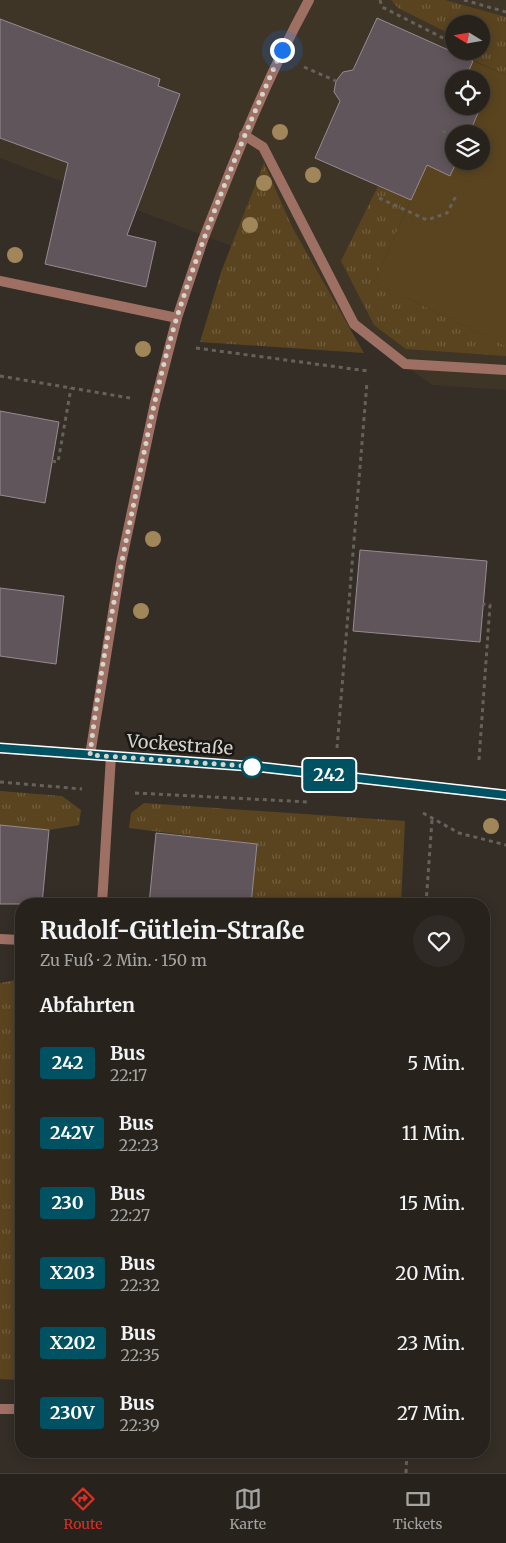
<!DOCTYPE html>
<html lang="de">
<head>
<meta charset="utf-8">
<style>
  body { margin:0; font-family:Merriweather,serif; background:#2f2a25; color:#f1f3f6; height:100vh; display:flex; flex-direction:column; font-size:19px; white-space:nowrap }
  * { box-sizing:border-box; margin:0 }
  p { font-size:16px; color:#a4a4a3 }
  .icon { flex:none; width:28px; height:28px; fill:none; stroke:currentColor; stroke-width:2; stroke-linecap:round; stroke-linejoin:round }
  .map { position:relative; flex:1; overflow:hidden }
  .drawer { position:absolute; left:15px; top:898px; width:475px; height:560px; display:flex; flex-direction:column; background:#27221c; border-radius:20px; box-shadow:0 2px 12px #0003,0 0 0 1px #433f3b }
  .drawer>* { flex:none }
  .badge { padding:0 10px; border-radius:4px; font-size:18px; line-height:32px }
  .needle { width:32px; rotate:281deg }
  .controls { position:absolute; left:445px; top:15px; display:grid; gap:10px }
  .controls a { display:grid; place-items:center; width:45px; height:45px; border-radius:50%; background:#27221c; box-shadow:0 2px 12px #0003,0 0 0 1px #433f3b; font-size:25px }
  .you { position:absolute; width:25px; height:25px; margin:-12px; border:4px solid #fff; border-radius:50%; background:#1a73e8; box-shadow:0 0 0 8px #1a73e833 }
  .map>.badge { position:absolute; translate:-50% -50%; box-shadow:0 0 0 2px #fff }
  h2 { padding:0 25px; font-size:19px; line-height:45px }
  .round { display:grid; place-items:center; flex:none; width:52px; height:52px; border-radius:26px; background:#2f2a25 }
  .head { display:flex; align-items:center; justify-content:space-between; height:85px; padding:0 25px }
  h1 { font-size:24px; font-weight:700; line-height:38px }
  ul { padding:0; list-style:none }
  li { display:flex; align-items:center; gap:15px; height:70px; padding:0 25px }
  li div { flex:1 }
  li b { display:block; font-size:19px }
  li em { font-style:normal }
  li .badge { min-width:55px; font-weight:700; text-align:center }
  .tab-bar { display:flex; justify-content:space-around; align-items:center; height:70px; border-top:1px solid #433f3b; background:#27221c; font-size:14px; color:#a4a4a3 }
  .tab-bar a { display:grid; justify-items:center; gap:2px }
  .tab-bar .current { color:#d93025 }
  .map>svg:first-child { display:block }
  .built { fill:#3e3527; fill-rule:evenodd }
  .grass { fill:url(#grass-tufts) }
  .green { fill:#5a4420 }
  .building { fill:#5f555a; stroke:#978b92 }
  .lines { fill:none; stroke-linecap:round; stroke-linejoin:round }
  .path { stroke:#66615a; stroke-width:3; stroke-dasharray:4 4; stroke-linecap:butt }
  .service { stroke:#9d7063; stroke-width:10 }
  .minor { stroke:#9d7063; stroke-width:10 }
  .secondary { stroke:#db9480; stroke-width:10 }
  .tree { fill:#a1865a }
  .line-casing { stroke:#fff; stroke-width:11 }
  .line { stroke:#005262; stroke-width:8 }
  .walk { stroke:#d6d3cd; stroke-width:5; stroke-dasharray:0 9 }
  .stop-dot { fill:#fff; stroke:#005262; stroke-width:2.5 }
  .labels { text-anchor:middle; stroke-width:5; stroke-linejoin:round; paint-order:stroke }
  .street-label { font-size:18px; fill:#d6d3cd; stroke:#191713 }
</style>
</head>
<body>
<div class="map">
<svg width="506" height="1473" viewBox="0 0 506 1473">
  <defs>
    <pattern id="grass-tufts" width="24" height="20" patternUnits="userSpaceOnUse" patternTransform="scale(1.25)"><rect width="24" height="20" fill="#5a4420"/><path d="M3 7l-1-3M5 7V3M7 7l1-3M15 17l-1-3M17 17v-4M19 17l1-3" fill="none" stroke="#715e3f"/></pattern>
  </defs>
  <rect width="100%" height="100%" fill="#342e26"/>
  <path class="built" d="M0,0H506V390L432,385L247,252L0,158ZM454,24H481V51H454ZM454,79H481V106H454ZM454,134H481V161H454Z"/>
  <path class="grass" d="M391,0H445L506,17V75L455,52L481,51V24H454V36L398,8Z
    M264,163L292,227L364,353L200,342L221,272Z
    M378,186L411,200L374,282L506,346V356L406,349L374,325L341,261Z
    M0,791L62,796L81,810L79,825L49,830L0,825Z
    M144,803L405,821L401,904H251L257,844L129,828L131,813Z
    M21,979V1380L0,1379V983Z"/>
  <path class="green" d="M473,61L506,75V346L374,282L427,165L450,176L457,161H481V134H469L481,106V79H465Z"/>
  <path class="building" d="M377,18L473,61L465,79H454L453,106H481L469,134H454V161H457L450,176L427,165L411,200L315,158L340,101L334,92L336,81L343,72L353,70Z
    M0,19L160,79L158,86L180,94L127,235L156,242L146,287L45,264L68,163L0,138Z
    M0,411L59,422L45,503L0,495Z
    M360,550L487,561L480,642L353,631Z
    M0,588L64,596L56,664L0,656Z
    M0,825L49,830L42,904H0Z
    M156,833L257,844L251,904H149Z"/>
  <g class="lines">
    <path class="path" d="M380,0L382,7L451,42L448,49
      M464,0L506,12
      M304,67L336,81
      M442,131L454,136
      M379,198L427,220L447,213L456,196
      M196,348L368,371
      M0,376L130,398
      M52,461L58,462L71,388
      M337,748L367,382
      M479,760L490,605L483,604
      M0,782L82,789
      M135,793L309,802
      M423,813L459,833L506,845
      M426,904L432,820
      M406,1473L407,1451"/>
    <path class="service" d="M244,135L263,147L354,324L405,364L506,370
      M203,240C235,158 267,77 309,0
      M0,281L177,318
      M102,904L111,756
      M0,939L21,940
      M0,1409H21"/>
    <path class="minor" d="M90,755L121,563L155,403L177,318L203,240"/>
    <path class="secondary" d="M0,748L260,767L506,795"/>
  </g>
  <g class="tree">
    <circle cx="280" cy="132" r="8"/>
    <circle cx="313" cy="175" r="8"/>
    <circle cx="264" cy="183" r="8"/>
    <circle cx="250" cy="225" r="8"/>
    <circle cx="15" cy="255" r="8"/>
    <circle cx="143" cy="349" r="8"/>
    <circle cx="153" cy="539" r="8"/>
    <circle cx="141" cy="611" r="8"/>
    <circle cx="491" cy="826" r="8"/>
  </g>
  <g class="lines">
    <defs>
      <path id="line" d="M0,748L260,767L506,795"/>
    </defs>
    <use href="#line" class="line-casing"/>
    <use href="#line" class="line"/>
    <path class="walk" d="M252,767H260L90,755C100,669 117,583 135,498C147,437 159,376 177,317C206,226 243,137 282,50"/>
  </g>
  <circle class="stop-dot" cx="252" cy="767" r="10"/>
  <g class="labels">
    <g class="street-label">
      <text transform="translate(180 745) rotate(4)" y="6">Vockestraße</text>
    </g>
  </g>
</svg>
<div class="controls">
<a><svg class="needle" viewBox="-14 -14 28 28"><path d="M0-13l5 13h-10z" fill="#e53935"/><path d="M0 13l5-13h-10z" fill="#a4a4a3"/></svg></a>
<a><svg class="icon" aria-label="locate" viewBox="0 0 24 24"><circle cx="12" cy="12" r="6"/><path d="M12 2v4M12 18v4M2 12h4M18 12h4"/></svg></a>
<a><svg class="icon" aria-label="layers" viewBox="0 0 24 24"><path d="M12 4l9 5-9 5-9-5zM3 14l9 5 9-5"/></svg></a>
</div>
<div class="you" style="left:282px;top:50px"></div>
<b class="badge" style="left:329px;top:775px;background:#005262;color:#fff">242</b>
<section class="drawer">
<div class="head"><div><h1>Rudolf-Gütlein-Straße</h1><p>Zu Fuß · 2 Min. · 150 m</p></div><a class="round"><svg class="icon" aria-label="heart" viewBox="0 0 24 24"><path d="M12 20l-8-8c-3-5 5-10 8-4 3-6 11-1 8 4z"/></svg></a></div>
<h2>Abfahrten</h2>
<ul>
<li><span class="badge" style="background:#005262;color:#fff">242</span><div><b>Bus</b><p>22:17</p></div><em>5 Min.</em></li>
<li><span class="badge" style="background:#005262;color:#fff">242V</span><div><b>Bus</b><p>22:23</p></div><em>11 Min.</em></li>
<li><span class="badge" style="background:#005262;color:#fff">230</span><div><b>Bus</b><p>22:27</p></div><em>15 Min.</em></li>
<li><span class="badge" style="background:#005262;color:#fff">X203</span><div><b>Bus</b><p>22:32</p></div><em>20 Min.</em></li>
<li><span class="badge" style="background:#005262;color:#fff">X202</span><div><b>Bus</b><p>22:35</p></div><em>23 Min.</em></li>
<li><span class="badge" style="background:#005262;color:#fff">230V</span><div><b>Bus</b><p>22:39</p></div><em>27 Min.</em></li>
</ul>
</section>
</div>
<nav class="tab-bar">
<a class="current"><svg class="icon" aria-label="directions" viewBox="0 0 24 24"><path d="M12 3l9 9-9 9-9-9zM9 14v-3h6M13 9l2 2-2 2"/></svg>Route</a>
<a><svg class="icon" aria-label="map" viewBox="0 0 24 24"><path d="M3 6l6-2 6 2 6-2v14l-6 2-6-2-6 2zM9 4v14M15 6v14"/></svg>Karte</a>
<a><svg class="icon" aria-label="tickets" viewBox="0 0 24 24"><path d="M3 7h18v10H3zM15 7v10"/></svg>Tickets</a>
</nav>
</body>
</html>
